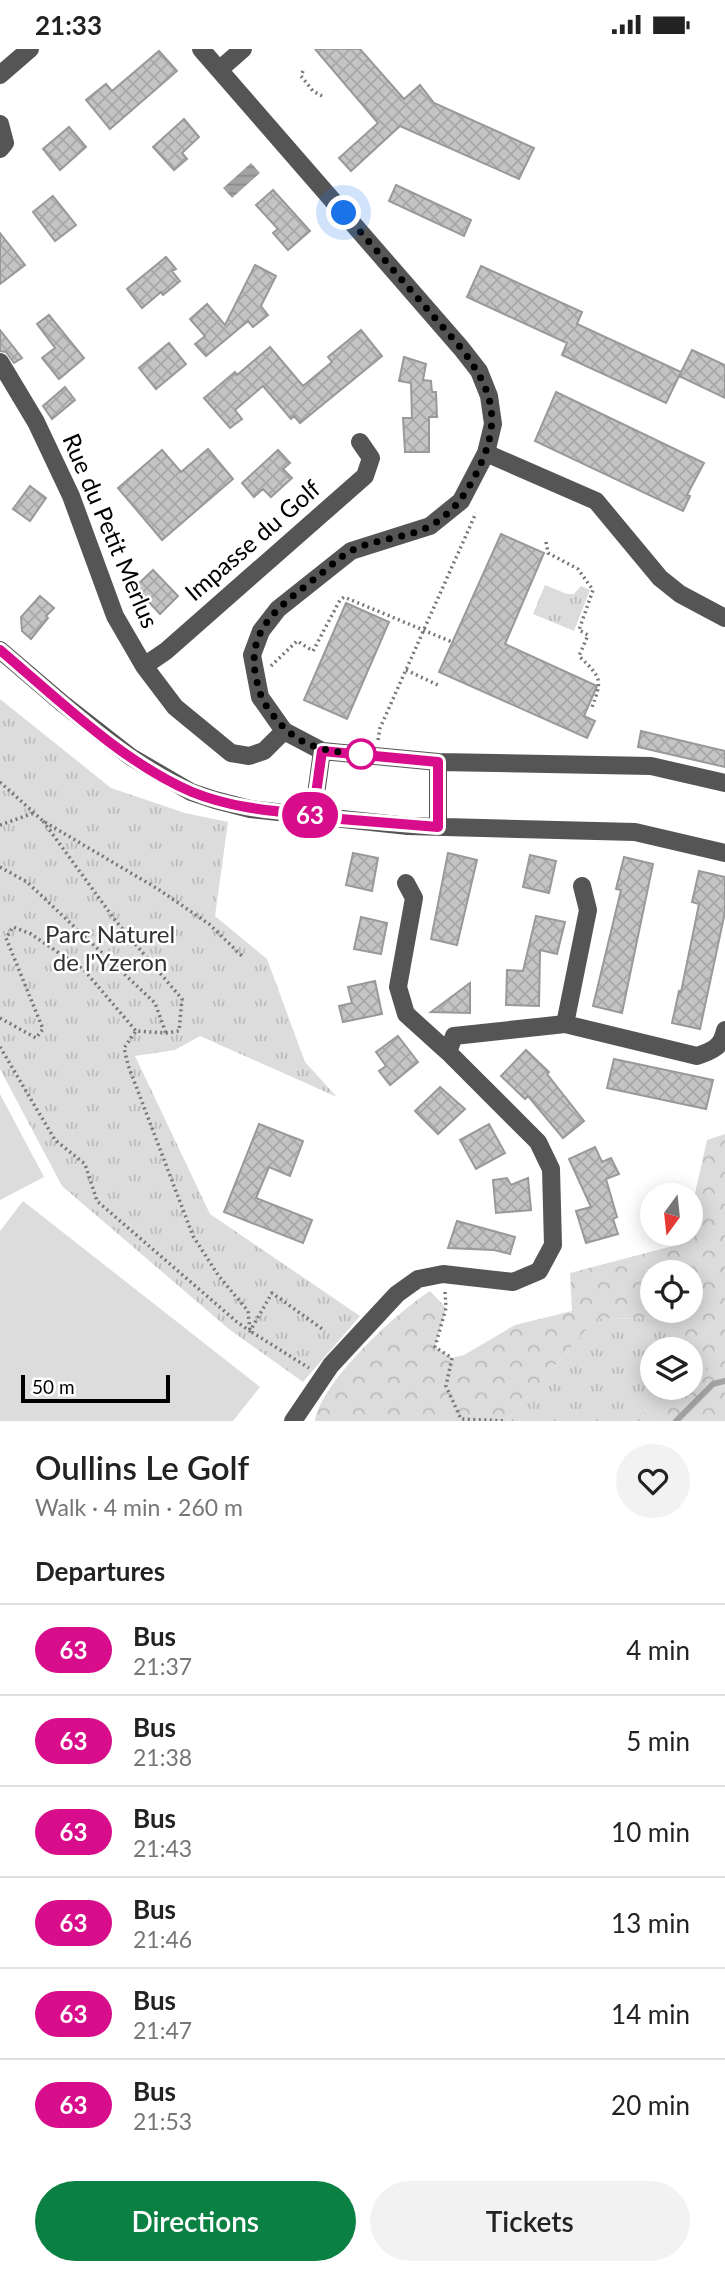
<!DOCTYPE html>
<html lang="en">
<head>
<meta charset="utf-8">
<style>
  body { margin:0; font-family:Lato,sans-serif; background:#f2f2f2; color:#222; height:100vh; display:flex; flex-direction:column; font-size:26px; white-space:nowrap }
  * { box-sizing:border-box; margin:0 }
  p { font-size:23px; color:#767676 }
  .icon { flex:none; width:38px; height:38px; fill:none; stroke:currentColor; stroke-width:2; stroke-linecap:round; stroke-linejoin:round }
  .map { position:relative; height:1372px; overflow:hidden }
  .side { display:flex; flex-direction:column; background:#fff; flex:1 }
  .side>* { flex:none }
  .badge { padding:0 14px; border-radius:23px; font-size:24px; line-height:46px }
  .needle { width:46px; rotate:195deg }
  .buttons { position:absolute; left:640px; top:1134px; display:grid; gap:14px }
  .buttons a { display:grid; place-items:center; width:63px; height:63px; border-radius:50%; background:#fff; box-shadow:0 4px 18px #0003; font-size:35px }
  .scale { position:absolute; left:21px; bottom:18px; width:149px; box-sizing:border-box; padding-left:7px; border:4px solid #000; border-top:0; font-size:19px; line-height:24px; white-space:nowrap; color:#000; -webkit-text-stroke:5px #fff; paint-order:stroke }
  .you { position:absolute; width:35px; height:35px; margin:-18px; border:5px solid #fff; border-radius:50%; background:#1a73e8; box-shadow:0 0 0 10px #1a73e833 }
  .map>.badge { position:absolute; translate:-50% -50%; box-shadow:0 0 0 4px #fff }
  h2 { padding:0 35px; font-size:26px; line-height:63px }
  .round { display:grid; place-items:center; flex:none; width:74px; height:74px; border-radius:37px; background:#f2f2f2 }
  .summary { display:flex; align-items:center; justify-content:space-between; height:119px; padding:0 35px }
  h1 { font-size:33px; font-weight:600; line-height:52px }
  .cta { display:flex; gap:14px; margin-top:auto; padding:14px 35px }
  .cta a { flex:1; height:80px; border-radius:42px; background:#0b8043; color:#fff; font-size:28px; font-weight:600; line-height:80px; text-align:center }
  .cta a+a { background:#f2f2f2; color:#222 }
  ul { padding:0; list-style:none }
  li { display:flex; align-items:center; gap:21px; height:91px; padding:0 35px; border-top:2px solid #e0e0e0 }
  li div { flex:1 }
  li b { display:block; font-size:26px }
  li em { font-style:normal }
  li .badge { min-width:77px; font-weight:700; text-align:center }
  .status { display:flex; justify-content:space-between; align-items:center; height:49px; padding:0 35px; background:#fff; direction:ltr }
  .status svg { height:19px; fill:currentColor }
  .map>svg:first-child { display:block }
  .grass { fill:#dcdcdc }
  .forest { fill:url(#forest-crowns); fill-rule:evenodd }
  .park { fill:url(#park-tufts) }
  .water { fill:url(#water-rules) }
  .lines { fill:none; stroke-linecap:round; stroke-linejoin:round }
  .stream { stroke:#a3a3a3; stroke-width:6 }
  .building { fill:url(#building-cross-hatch); stroke:#999; stroke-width:2 }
  .path { stroke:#777; stroke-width:3.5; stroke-dasharray:2 3.5; stroke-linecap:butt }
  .minor { stroke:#555; stroke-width:18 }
  .line-casing { stroke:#fff; stroke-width:16 }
  .line { stroke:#d80d8c; stroke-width:10 }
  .walk { stroke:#000; stroke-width:7; stroke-dasharray:0 12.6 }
  .stop-dot { fill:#fff; stroke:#d80d8c; stroke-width:3.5 }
  .labels { text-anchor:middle; stroke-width:5; stroke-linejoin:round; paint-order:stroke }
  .street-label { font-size:24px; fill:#000; stroke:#fff }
  .park-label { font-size:24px; fill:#333; stroke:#fff }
</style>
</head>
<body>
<div class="status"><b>21:33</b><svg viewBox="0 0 49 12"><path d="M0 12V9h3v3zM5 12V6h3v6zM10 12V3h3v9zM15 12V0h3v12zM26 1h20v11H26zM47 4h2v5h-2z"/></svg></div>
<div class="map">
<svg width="725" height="1372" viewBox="0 0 725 1372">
  <defs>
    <pattern id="forest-crowns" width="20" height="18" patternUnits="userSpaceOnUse" patternTransform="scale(1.75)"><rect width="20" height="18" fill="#dcdcdc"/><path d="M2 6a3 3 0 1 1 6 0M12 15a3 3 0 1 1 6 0" fill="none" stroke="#bbb"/></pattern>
    <pattern id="park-tufts" width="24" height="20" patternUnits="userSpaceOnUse" patternTransform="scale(1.75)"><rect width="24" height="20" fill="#dcdcdc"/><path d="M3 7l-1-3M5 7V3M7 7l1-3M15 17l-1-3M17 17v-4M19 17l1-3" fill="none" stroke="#bbb"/></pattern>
    <pattern id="water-rules" width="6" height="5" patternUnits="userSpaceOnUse" patternTransform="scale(1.75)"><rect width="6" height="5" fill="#a3a3a3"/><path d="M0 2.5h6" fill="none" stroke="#8b8b8b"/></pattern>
    <pattern id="building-cross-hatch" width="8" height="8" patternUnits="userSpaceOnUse" patternTransform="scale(1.75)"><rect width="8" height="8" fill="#c4c4c4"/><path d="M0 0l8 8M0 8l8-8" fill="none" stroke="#a7a7a7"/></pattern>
  </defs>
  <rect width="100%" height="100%" fill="#fff"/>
  <path class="grass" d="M0,1045L44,1128L0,1151Z
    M23,1152L260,1338L233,1372H0V1182Z"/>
  <path class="forest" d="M725,1085V1372H643C643,1345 669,1339 691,1339V1329L710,1319L662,1269L596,1270L506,1372H315C321,1333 397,1263 430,1242L446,1259L435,1298L452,1309L464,1306L515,1276L572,1262L570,1224L684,1194L686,1185H691V1162L707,1091ZM653,1223H691V1262H653Z"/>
  <path class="park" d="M545,536L567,545H574L581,537L590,541L574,582L533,565Z
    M0,650L111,739L185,764L228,773L215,867L267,910L305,1013L337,1048L200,987L175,1001L135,1007L210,1165L360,1267L303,1333L230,1281L62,1137L0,1020Z
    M662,1269L711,1319L691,1329V1300H653V1339H672C657,1347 643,1352 643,1372H506L596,1270Z"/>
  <path class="water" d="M251,114L260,124L232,149L223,139Z"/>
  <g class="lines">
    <path class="stream" d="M676,1372L713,1335L725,1332"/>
  </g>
  <path class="building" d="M315,0H360L404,50L420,36L434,54L534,99L519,130L400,77L351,122L339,109L378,74Z
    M159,2L177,22L110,80L86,51L106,35L112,42Z
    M184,70L199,88L182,104L187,110L174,121L153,98Z
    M69,78L86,98L60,121L43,100Z
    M396,136L471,171L464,187L389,152Z
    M273,141L310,182L288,201L273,184L278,180L256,156Z
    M53,147L76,176L55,192L33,163Z
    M0,184L25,216L0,235Z
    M166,208L176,220L172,222L180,232L163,246L161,243L142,259L127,240Z
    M255,216L276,227L261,257L268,266L253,278L248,272L206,307L195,295L205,287L190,270L207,255L225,276Z
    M481,217L582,263L577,275L681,323L666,354L562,306L567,294L467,248Z
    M49,266L84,309L59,330L42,309L55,299L37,275Z
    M0,281L22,309L14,314L6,303L0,302Z
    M361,281L382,307L300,374L294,367L291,370L263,337L235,361L242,370L230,379L204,349L235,323L237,326L270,298L303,337L332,313L328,308Z
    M169,294L186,315L156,340L139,319Z
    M692,301L725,316V349L679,327Z
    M404,308L426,315L423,331L431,332L432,343H436L437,368H429V403H405L403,369H412L411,334L399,332Z
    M65,338L75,351L52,370L43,357Z
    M556,343L704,414L687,446L690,447L683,462L535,392Z
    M208,400L233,430L162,491L118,439L162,401L181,423Z
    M278,401L290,414L283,420L292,429L271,448L263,440L254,448L242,434Z
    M30,437L46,449L30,472L13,460Z
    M501,485L544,504L505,595L597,637L584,667L595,672L587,689L439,623Z
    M153,521L178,547L160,565L135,538Z
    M40,547L54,559L46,567L48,569L31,590L22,582L21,568Z
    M346,554L389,573L347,670L304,651Z
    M641,682L725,702V718L638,698Z
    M353,804L378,809L372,842L346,836Z
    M448,804L477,811L457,896L431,890Z
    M530,806L556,812L549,844L523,838Z
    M624,808L653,815L622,964L593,957L621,841L616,840Z
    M699,822L725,828V863L700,980L672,974L679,942L681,943L699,855L692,853Z
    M536,867L565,873L557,905L540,901L539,957L506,956L507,921L523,922Z
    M361,868L387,874L381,905L354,900Z
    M375,932L382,965L343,973L339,957L352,954L348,938Z
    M470,934V964L431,963Z
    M398,987L418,1013L390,1036L379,1022L386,1017L376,1003Z
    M526,1001L549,1023L547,1025L584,1072L563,1089L528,1047L525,1050L501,1027Z
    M614,1010L713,1031L706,1060L607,1039Z
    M440,1038L465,1060L438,1085L415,1062Z
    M259,1075L303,1092L290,1127L269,1118L256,1149L312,1171L303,1194L224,1163Z
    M489,1075L505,1104L476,1120L460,1091Z
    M595,1098L602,1113L611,1109L619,1125L606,1130L617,1168L613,1170L618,1185L586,1194L576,1162L591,1158L569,1110Z
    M507,1129L511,1136L528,1129L531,1161L496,1164L493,1131Z
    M457,1172L515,1188L510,1205L494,1201L448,1199Z"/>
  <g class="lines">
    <path class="path" d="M303,22L301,27L313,42L322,47
      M546,493L548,504L578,520L593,541L579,581L588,586L579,607C603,630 602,631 591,661
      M271,617L297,592L313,602L340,551L344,548L452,593
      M406,621L440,637
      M378,691L380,679L476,464
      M0,733L43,772L158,840L209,875L242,907
      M43,772L115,871L182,950L179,982L166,984L136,982L124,999L128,1016L193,1187L218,1226L248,1262L250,1282L309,1319
      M0,776L34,764
      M0,818L27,833L155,954L166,984
      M0,969L36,989L43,980L6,889L13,878L31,885L84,921L136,982
      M0,998L55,1091L85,1115L97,1152L237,1273L250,1282L272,1244L325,1282
      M445,1243L446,1259L435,1298L452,1309L446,1337L461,1370L506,1372"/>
    <path class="minor" d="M201,0L461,299L479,322L489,347L493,375L486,404L461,452L430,477L351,502L278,560L261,582L252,606L260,648L284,682L322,702L438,713L651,717L725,734
      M219,21L243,0
      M0,26L30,0
      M0,75L5,94L0,100
      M0,313L36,373L71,447L115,567L144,617L175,658L231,704L249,707L264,702L284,682
      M486,404L596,452L660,529L680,545L725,569
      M0,601L62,654L131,708L191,743L215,751L250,760L408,777L635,783L725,804
      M144,617L166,602L365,427L371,409L360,393
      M313,767L322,702
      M438,778V713
      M406,834L414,849L398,938L406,965L448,1003
      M565,975L588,861L582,837
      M293,1372L331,1316L397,1245L418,1230L443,1225L513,1233L539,1222L553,1196L551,1120L538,1093L448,1003L454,987L565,975L697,1007C712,1002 722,998 725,981"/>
  </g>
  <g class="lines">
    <defs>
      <path id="line" d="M0,601C58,650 122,713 192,743C231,759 272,762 313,766L322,702L438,713V778L328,769"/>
    </defs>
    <use href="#line" class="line-casing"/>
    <use href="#line" class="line"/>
    <path class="walk" d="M344,164L461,299C495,344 502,373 476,425C464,448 454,462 432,476C408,490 375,489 351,502C338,509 325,522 313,531C282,556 248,578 255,623C258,639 260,649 270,662C295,697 320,702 361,705"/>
  </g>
  <circle class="stop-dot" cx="361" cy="705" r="14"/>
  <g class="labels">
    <g class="street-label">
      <text transform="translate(110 482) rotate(67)" y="8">Rue du Petit Merlus</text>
      <text transform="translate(253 492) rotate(-41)" y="8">Impasse du Golf</text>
    </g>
    <g class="park-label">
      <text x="110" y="894">Parc Naturel<tspan x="110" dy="28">de l'Yzeron</tspan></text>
    </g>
  </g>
</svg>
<div class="buttons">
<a><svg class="needle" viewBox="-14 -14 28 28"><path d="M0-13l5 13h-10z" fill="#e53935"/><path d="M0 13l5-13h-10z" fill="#767676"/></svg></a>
<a><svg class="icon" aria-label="locate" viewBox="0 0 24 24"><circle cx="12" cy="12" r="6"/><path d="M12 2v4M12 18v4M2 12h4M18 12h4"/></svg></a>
<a><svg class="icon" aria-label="layers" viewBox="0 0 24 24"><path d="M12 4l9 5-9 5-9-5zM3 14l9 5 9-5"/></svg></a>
</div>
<div class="scale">50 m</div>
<div class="you" style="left:344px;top:164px"></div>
<b class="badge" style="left:310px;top:766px;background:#d80d8c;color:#fff">63</b>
</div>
<section class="side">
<div class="summary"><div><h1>Oullins Le Golf</h1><p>Walk · 4 min · 260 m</p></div><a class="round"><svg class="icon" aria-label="heart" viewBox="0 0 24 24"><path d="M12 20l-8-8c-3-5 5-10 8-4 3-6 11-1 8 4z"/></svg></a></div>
<h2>Departures</h2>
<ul>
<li><span class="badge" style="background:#d80d8c;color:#fff">63</span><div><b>Bus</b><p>21:37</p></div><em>4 min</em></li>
<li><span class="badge" style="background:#d80d8c;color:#fff">63</span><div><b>Bus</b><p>21:38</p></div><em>5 min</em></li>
<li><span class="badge" style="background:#d80d8c;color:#fff">63</span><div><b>Bus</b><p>21:43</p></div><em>10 min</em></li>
<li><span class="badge" style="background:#d80d8c;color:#fff">63</span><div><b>Bus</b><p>21:46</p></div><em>13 min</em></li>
<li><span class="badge" style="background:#d80d8c;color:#fff">63</span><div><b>Bus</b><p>21:47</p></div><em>14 min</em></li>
<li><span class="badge" style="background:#d80d8c;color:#fff">63</span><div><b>Bus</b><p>21:53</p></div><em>20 min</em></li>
</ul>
<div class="cta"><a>Directions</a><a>Tickets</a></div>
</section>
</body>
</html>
